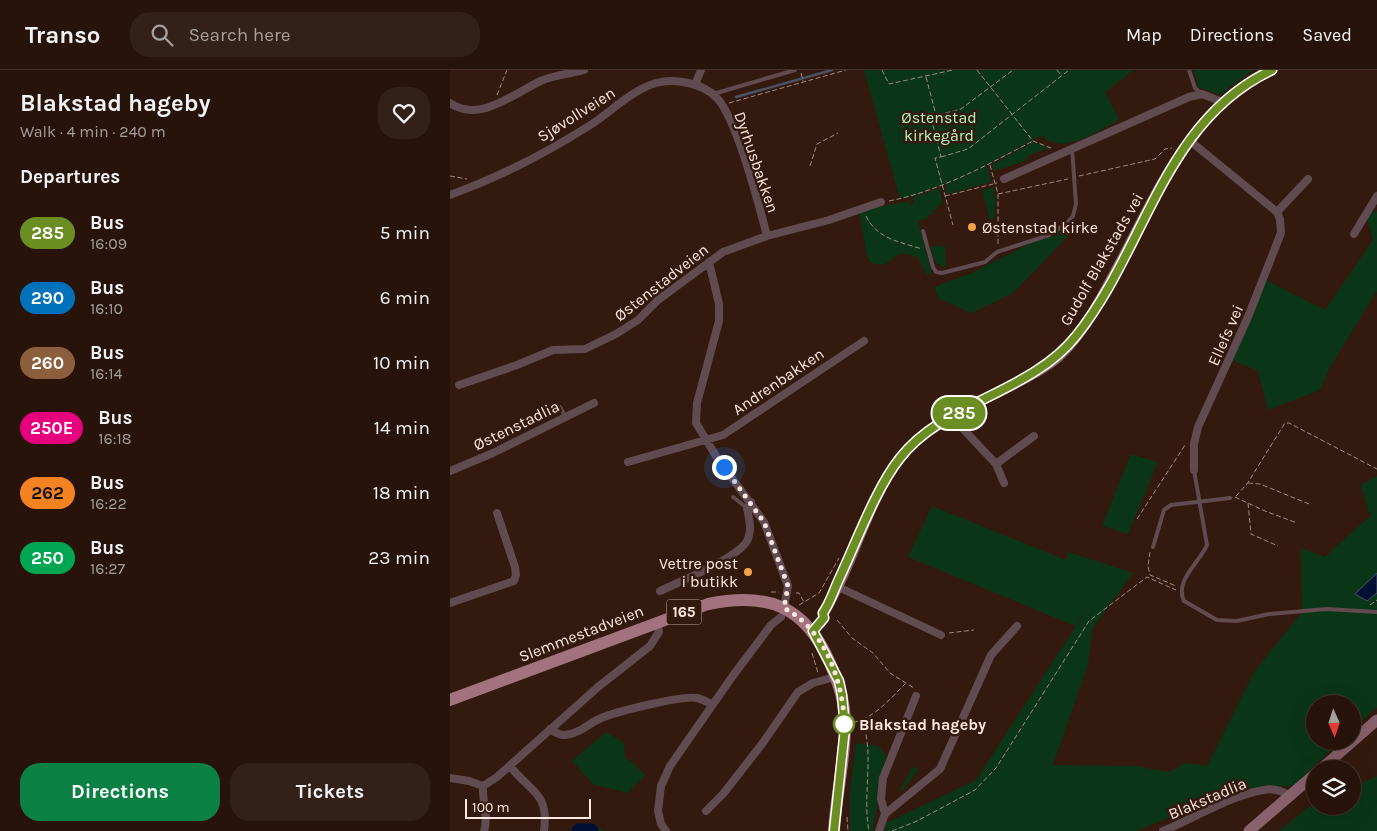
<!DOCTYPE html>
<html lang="en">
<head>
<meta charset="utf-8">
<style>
  body { margin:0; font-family:Karla,sans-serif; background:#332018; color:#f1f3f6; height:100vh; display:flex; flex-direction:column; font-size:19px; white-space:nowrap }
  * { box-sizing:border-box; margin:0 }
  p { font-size:16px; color:#a49e9c }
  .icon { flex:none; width:28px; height:28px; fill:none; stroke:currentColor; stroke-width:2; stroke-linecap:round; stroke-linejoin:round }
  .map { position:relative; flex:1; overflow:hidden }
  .drawer { display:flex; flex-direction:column; background:#27130a; width:450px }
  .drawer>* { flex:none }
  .badge { padding:0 10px; border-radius:16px; font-size:18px; line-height:32px }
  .needle { width:32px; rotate:177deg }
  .controls { position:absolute; left:856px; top:625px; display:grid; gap:10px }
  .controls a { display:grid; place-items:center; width:55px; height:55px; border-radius:50%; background:#27130a; box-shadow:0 5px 20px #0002,0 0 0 1px #43322b; font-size:25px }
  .scale { position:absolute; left:15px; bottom:12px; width:126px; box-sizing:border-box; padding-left:5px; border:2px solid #fce8e1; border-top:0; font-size:14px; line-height:18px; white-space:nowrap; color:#fce8e1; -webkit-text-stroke:4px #34190e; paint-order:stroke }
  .you { position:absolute; width:25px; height:25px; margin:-12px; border:4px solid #fff; border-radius:50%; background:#1a73e8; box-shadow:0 0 0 8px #1a73e833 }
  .map>.badge { position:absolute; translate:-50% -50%; box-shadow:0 0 0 2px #fff }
  h2 { padding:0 20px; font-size:19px; line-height:45px }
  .round { display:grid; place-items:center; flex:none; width:52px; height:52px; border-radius:20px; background:#332018 }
  .head { display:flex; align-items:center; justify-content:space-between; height:85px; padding:0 20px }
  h1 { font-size:24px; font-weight:700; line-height:38px }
  .button { display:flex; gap:10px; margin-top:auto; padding:10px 20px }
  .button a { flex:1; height:58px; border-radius:20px; background:#0b8043; color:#fff; font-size:20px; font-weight:700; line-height:58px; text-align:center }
  .button a+a { background:#332018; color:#f1f3f6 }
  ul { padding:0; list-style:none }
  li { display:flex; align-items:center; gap:15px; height:65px; padding:0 20px }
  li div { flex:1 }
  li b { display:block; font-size:19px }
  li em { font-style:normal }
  li .badge { min-width:55px; font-weight:700; text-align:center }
  header { display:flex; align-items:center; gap:30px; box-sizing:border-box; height:70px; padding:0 25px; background:#27130a; border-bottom:1px solid #43322b }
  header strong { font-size:24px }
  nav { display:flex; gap:28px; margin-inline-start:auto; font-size:18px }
  .search { width:350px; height:45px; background:#332018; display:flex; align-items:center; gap:12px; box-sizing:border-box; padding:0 18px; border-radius:20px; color:#a49e9c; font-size:19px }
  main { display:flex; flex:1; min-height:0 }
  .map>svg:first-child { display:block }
  .green { fill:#0a3617 }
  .water { fill:#001032; stroke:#4c5166 }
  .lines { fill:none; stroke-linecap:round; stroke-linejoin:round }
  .stream { stroke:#4c5166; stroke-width:2.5 }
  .river { stroke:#001032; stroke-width:15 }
  .path { stroke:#a08980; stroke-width:1; stroke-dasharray:5 2.5; stroke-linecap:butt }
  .lane { stroke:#624a51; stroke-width:4 }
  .street { stroke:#624a51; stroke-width:8 }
  .secondary { stroke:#87616b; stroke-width:11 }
  .primary { stroke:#a3727f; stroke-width:12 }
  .line-casing { stroke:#fff; stroke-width:11 }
  .line { stroke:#6b8e23; stroke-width:8 }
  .walk { stroke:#fce8e1; stroke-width:5; stroke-dasharray:0 9 }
  .poi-dot { fill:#f6a248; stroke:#34190e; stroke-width:2 }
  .stop-dot { fill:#fff; stroke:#6b8e23; stroke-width:2.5 }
  .labels { text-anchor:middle; stroke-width:5; stroke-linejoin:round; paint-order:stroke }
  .shield { fill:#34190e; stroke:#c0aaa2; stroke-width:1 }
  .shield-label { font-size:15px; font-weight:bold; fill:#fce8e1 }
  .street-label { font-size:16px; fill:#fce8e1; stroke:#34190e }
  .park-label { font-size:16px; fill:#aff5bb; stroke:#34190e }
  .poi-label { font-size:16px; fill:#fce8e1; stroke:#34190e; text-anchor:start }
  .stop-label { font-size:16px; font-weight:bold; fill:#fce8e1; stroke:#34190e; text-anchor:start }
</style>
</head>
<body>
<header>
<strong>Transo</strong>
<div class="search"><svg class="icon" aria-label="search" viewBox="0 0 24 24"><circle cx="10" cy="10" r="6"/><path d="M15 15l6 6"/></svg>Search here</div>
<nav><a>Map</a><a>Directions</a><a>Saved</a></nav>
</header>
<main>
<section class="drawer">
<div class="head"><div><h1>Blakstad hageby</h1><p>Walk · 4 min · 240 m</p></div><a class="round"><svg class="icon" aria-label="heart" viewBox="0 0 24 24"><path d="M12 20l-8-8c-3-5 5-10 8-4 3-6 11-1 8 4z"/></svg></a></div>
<h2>Departures</h2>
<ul>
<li><span class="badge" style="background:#6b8e23;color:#fff">285</span><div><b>Bus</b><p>16:09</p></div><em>5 min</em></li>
<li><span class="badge" style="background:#0072bc;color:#fff">290</span><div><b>Bus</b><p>16:10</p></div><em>6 min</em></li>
<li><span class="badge" style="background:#8b5e3c;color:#fff">260</span><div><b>Bus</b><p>16:14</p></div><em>10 min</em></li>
<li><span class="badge" style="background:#e6007e;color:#fff">250E</span><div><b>Bus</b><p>16:18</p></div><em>14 min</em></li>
<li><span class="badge" style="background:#f58220;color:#111">262</span><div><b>Bus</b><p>16:22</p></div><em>18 min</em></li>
<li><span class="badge" style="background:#00a651;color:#fff">250</span><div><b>Bus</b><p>16:27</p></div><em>23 min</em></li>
</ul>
<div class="button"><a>Directions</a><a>Tickets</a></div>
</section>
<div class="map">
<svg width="927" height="761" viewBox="0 0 927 761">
  <rect width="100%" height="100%" fill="#34190e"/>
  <path class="green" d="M414,0H684L655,22L669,50C647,61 613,87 591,65L535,97L538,98L541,112L497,124L495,115L507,109L465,126L450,129Z
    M744,0H803L770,25L748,17Z
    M583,72L600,78L580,85L575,91L544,101L542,95Z
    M543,117L546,131L544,149L540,150L532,120Z
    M490,118L492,134L487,136V139L482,141L483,144L477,145L478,148L468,151L481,199V204L477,205L467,187C445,179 450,186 433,195L421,193L417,187L409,141L458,131L460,135L464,134L463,128Z
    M927,141V221L880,297L870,320L818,340L808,301L780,289L814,209L875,240L923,170L916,143Z
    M625,151L626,158L563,223L522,243L489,229L484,217L522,203Z
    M489,175L490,177L495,176L496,197C484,196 482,187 479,178Z
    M681,384L708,392L678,464L652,456Z
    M927,406V637L903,660L902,634H865V671H891L843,716L790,719L686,761H435L436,753L526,710L648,522L625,556L458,487L482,436L616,490L618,482L683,503L642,559L638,595L603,695L685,696L719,702L735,693L757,696L804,602L852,542L851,478L875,487L920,446L911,415Z
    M156,662L174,673L175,687L196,705L177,723L143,714L122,691Z
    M406,673L428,676L436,685L423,761H400V720Z
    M463,696L468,700L452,721L450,720Z
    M927,706V761H829L856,739L865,734V736H902L903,717Z
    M131,756L148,757L153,761H122Z"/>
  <path class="water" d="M927,503V523L917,531L905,524Z"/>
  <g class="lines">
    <path class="stream" d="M286,27L382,0"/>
    <path class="river" d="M129,761H141"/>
    <path class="path" d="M432,0L439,14L503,0
      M527,0L583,71L601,78
      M607,0L611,5
      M351,3L353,11
      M476,7L486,45L481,47L491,87L485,88L503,155
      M47,25L57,0
      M279,33L396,0
      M488,45L511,39L563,0
      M491,87L518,79L619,0
      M540,95L548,124V174
      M360,96L367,74L388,63
      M0,106L17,109
      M629,106L705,89L715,79L722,78
      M548,124L618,109
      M495,126L547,113
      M439,131C490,121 537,95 583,71
      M416,146C427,169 450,172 472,179
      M798,413L810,414L859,434
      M786,426L797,414L835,353H839L927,399
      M785,427L815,441L847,453
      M798,433L801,464L828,476
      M687,449L735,375
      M700,482L698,496L700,505L726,516
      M321,522H329
      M346,523H349L354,532
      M349,535L369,523L389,488
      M920,535L927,530
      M387,550L402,568L423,583L440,603L464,618
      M499,563L524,560
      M362,583L368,603
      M412,650C425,685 412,725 419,761
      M405,652C424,648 441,628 455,614
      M397,747L398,761
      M442,761L467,751L525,720L546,698L639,551L697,507L726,520"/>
    <path class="lane" d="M739,0L745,18L752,24
      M263,24L345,0
      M473,161L483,197L486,202L492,203L535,192L547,182L599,165L616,154L623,146L626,134L622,78
      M110,337L115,346
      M744,400L757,475C750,492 724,511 734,531L767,550L787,551L819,544L876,539L927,542
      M283,427L297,438
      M703,477L714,440L721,435L780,428"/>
    <path class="street" d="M245,15L251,0
      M0,33C30,54 65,22 93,10C106,5 120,4 134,0
      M739,70L827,142L830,149L831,163L798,247L748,357L744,374V400
      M554,109L739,27L752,24L772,32
      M0,125C50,107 98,82 142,54C163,40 182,20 206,13C225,8 253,13 267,28C287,49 309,135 317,166
      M827,142L858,109
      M904,164L927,126
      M259,192L269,234V251L247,333L246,353L266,386L314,452L338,516L334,538
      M9,315L67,295L103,280L135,279L166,264L188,250L208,230L273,182L317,166L379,150L431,132
      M502,347L546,394L554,413
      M178,392L273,365L414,271
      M546,394L584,366
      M0,401L43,383L144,333
      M386,516L491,565
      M210,521C229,512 291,487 298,469C302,459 299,449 297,438L301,432
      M0,533L64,511L66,505L65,497L47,443
      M100,659C105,662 108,665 114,665C127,665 138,654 149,649C164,642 233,625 247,628C252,629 257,632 261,634
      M60,696C81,723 99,722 94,761
      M0,708L19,711L33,716L47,707L148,617L200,576L209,562L207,551
      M33,716C32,731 39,746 34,761
      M256,741L273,724L312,674L348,622L363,613L385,607
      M435,744L431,729L433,708L466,626
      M216,761L211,754L208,741L211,716L220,696L282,607L321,555L331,547
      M429,761L435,744L490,699L541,585L567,556
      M713,761C742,749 784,724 814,720C823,718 832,721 840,726"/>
    <path class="secondary" d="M363,561L374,548L373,543C403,496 416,432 450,388C477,353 526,334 564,314C579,306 596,298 609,286C631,265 646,238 660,212C704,133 736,41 822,0
      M871,699L927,650
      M799,761L865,704"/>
    <path class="primary" d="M0,630L258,534C317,522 355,535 380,593C389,614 395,632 395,655C395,690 386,726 384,761"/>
  </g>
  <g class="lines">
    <defs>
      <path id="line" d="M384,761L395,658L392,625L389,611L363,561L374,548L373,543C380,533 384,520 389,509C406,473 426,418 450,388C493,332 581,323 626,266C696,179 713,51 822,0"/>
    </defs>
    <use href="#line" class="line-casing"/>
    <use href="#line" class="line"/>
    <path class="walk" d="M274,397L314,452L338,516L334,538C377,561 393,613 395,658L394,654"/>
  </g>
  <g class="poi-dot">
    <circle cx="522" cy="157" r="5"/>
    <circle cx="298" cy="502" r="5"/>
  </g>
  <circle class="stop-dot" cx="394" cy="654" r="10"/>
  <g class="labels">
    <rect class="shield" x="216.5" y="529.5" width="35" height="25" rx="4"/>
    <g class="shield-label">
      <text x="234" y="547">165</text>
    </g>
    <g class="street-label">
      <text transform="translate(126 44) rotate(-32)" y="6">Sjøvollveien</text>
      <text transform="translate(307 92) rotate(71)" y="6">Dyrhusbakken</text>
      <text transform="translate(651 189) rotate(-60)" y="6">Gudolf Blakstads vei</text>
      <text transform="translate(211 212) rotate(-38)" y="6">Østenstadveien</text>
      <text transform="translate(775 265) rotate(-66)" y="6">Ellefs vei</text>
      <text transform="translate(328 311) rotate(-34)" y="6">Andrenbakken</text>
      <text transform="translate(66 355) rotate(-26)" y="6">Østenstadlia</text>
      <text transform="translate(131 563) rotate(-21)" y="6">Slemmestadveien</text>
      <text transform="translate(757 728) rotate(-23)" y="6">Blakstadlia</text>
    </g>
    <g class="park-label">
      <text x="489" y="53">Østenstad<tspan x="489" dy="18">kirkegård</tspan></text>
    </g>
    <g class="poi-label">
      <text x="532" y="163">Østenstad kirke</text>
      <text x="288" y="499" text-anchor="end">Vettre post<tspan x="288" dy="18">i butikk</tspan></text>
    </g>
    <g class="stop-label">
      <text x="409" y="660">Blakstad hageby</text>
    </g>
  </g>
</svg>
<div class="controls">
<a><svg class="needle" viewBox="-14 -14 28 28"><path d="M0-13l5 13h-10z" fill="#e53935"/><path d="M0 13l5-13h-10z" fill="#a49e9c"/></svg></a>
<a><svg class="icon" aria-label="layers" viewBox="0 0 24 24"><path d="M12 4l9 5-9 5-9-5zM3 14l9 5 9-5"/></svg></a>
</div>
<div class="scale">100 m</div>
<div class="you" style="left:274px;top:397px"></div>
<b class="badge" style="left:509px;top:343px;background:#6b8e23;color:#fff">285</b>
</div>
</main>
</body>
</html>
